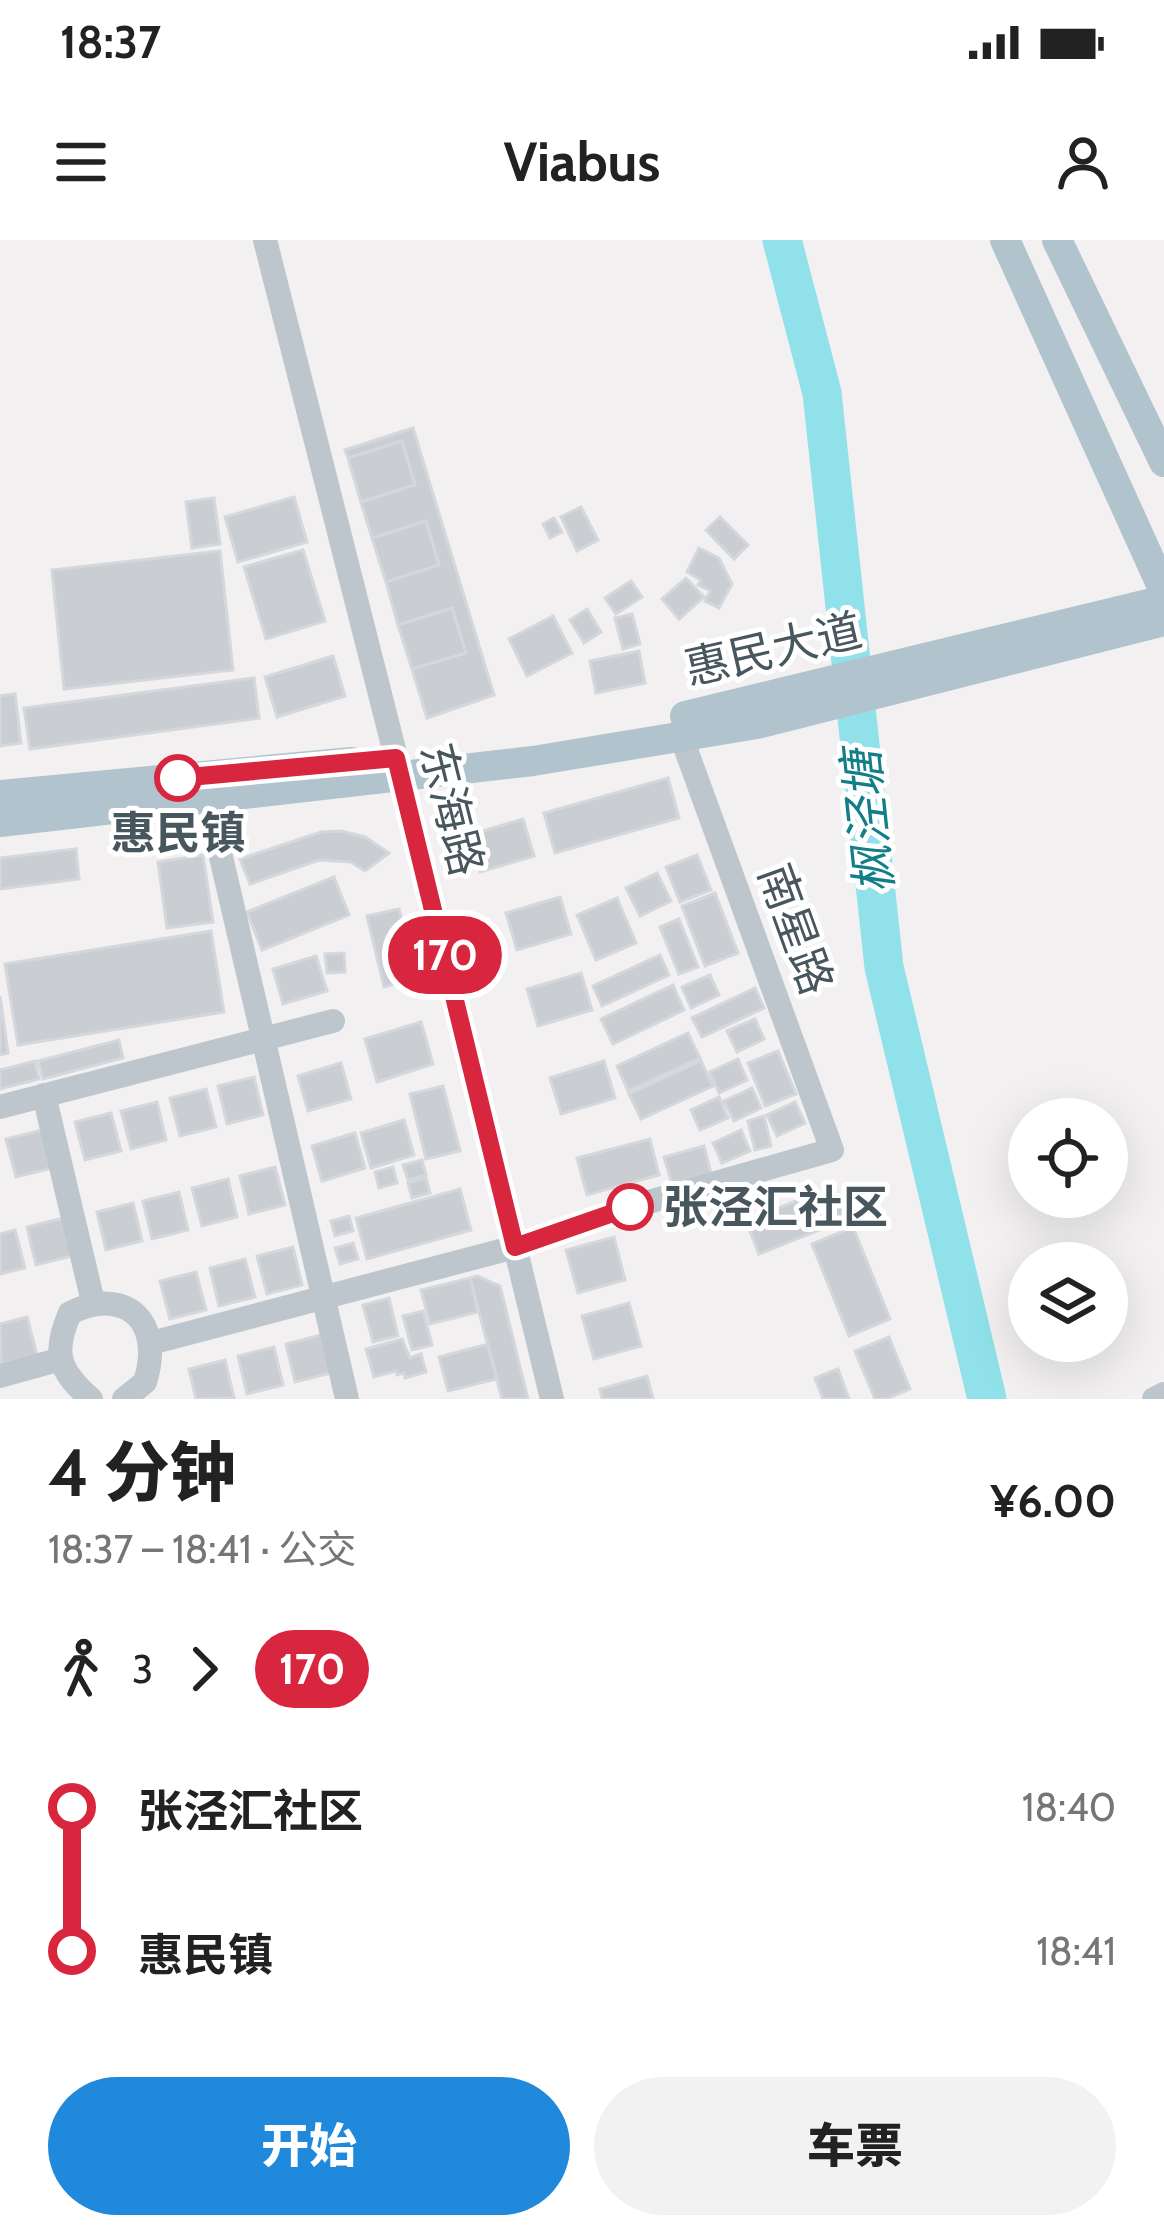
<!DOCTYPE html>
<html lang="zh">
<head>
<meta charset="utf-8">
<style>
  body { margin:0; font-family:Cabin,"Noto Sans SC",sans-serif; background:#f2f2f2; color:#222; height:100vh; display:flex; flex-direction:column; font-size:45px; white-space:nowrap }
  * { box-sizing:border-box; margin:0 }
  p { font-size:39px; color:#767676 }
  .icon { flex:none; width:66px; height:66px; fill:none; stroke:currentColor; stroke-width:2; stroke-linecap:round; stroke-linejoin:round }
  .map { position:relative; height:1159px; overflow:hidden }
  .side { display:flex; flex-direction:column; background:#fff; flex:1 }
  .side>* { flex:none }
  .badge { padding:0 24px; border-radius:39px; font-size:42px; line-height:78px }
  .controls { position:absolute; left:1008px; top:858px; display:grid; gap:24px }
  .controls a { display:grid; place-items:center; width:120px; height:120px; border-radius:50%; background:#fff; box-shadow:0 12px 48px #0002; font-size:60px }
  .map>.badge { position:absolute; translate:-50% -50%; box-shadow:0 0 0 6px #fff }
  .legs { display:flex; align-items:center; gap:18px; height:132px; padding:0 48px; font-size:39px }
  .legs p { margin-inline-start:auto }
  .overview { display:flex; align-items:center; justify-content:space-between; height:204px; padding:0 48px }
  h1 { font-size:66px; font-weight:800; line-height:90px }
  .button { display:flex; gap:24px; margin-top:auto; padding:24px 48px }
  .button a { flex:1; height:138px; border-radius:72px; background:#2189db; color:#fff; font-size:48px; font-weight:800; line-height:138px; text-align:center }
  .button a+a { background:#f2f2f2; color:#222 }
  ul { padding:0 48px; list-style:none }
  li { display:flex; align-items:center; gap:42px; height:144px; font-size:45px }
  li i { display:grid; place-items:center; width:18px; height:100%; margin:0 15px; background:currentColor }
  li i::after { content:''; width:30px; height:30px; margin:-15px; border:9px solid; border-radius:50%; background:#fff }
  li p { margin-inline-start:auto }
  li:first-child i { background:linear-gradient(#0000 50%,currentColor 0) }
  li:last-child i { background:linear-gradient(currentColor 50%,#0000 0) }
  .status { display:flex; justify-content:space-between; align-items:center; height:84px; padding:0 60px; background:#fff; direction:ltr }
  .status svg { height:33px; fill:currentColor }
  header { display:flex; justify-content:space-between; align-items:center; height:156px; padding:0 48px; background:#fff; font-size:54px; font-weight:800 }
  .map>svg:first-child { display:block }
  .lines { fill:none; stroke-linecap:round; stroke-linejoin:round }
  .river { stroke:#90e1e9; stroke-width:39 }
  .building { fill:#caced2; stroke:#d4d7db; stroke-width:3 }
  .minor { stroke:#bcc6cc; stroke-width:24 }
  .major { stroke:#b1c3cd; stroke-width:30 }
  .line-1-casing { stroke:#fff; stroke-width:27 }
  .line-1 { stroke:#d7263d; stroke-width:18 }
  .stop-1-dot { fill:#fff; stroke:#d7263d; stroke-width:6 }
  .labels { text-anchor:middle; stroke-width:10; stroke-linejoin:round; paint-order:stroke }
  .street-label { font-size:45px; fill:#48565d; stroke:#fff }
  .stop-label { font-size:45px; font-weight:bold; fill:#48565d; stroke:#fff }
  .water-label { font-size:48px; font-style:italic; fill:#127e88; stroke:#fff }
</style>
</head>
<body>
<div class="status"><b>18:37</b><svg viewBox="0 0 49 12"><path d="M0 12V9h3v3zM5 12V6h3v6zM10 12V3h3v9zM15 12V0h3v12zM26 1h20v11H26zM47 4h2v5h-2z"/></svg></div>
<header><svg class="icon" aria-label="menu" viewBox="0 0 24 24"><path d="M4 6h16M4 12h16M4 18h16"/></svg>Viabus<svg class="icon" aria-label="person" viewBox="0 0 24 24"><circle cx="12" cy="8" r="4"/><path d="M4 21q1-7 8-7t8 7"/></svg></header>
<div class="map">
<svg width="1164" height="1159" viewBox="0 0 1164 1159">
  <rect width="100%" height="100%" fill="#f2f0f0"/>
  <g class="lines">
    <path class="river" d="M782,0L822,153L884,727L987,1159"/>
  </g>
  <path class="building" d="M413,188L494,455L427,478L412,429L466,413L452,368L398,385L386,342L439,325L426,281L372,298L361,262L415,245L402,201L348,218L345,210Z
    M402,201L415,245L361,262L348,218Z
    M294,257L307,302L238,322L225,277Z
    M214,258L220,304L192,308L186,262Z
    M581,267L598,300L577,311L561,277Z
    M720,277L748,305L734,319L706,290Z
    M554,278L562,292L550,298L543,284Z
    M426,281L439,325L386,342L372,298Z
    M699,308L719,318L732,344L719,368L705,361L710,351L698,345L701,340L687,332Z
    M303,310L325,381L266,399L244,327Z
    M220,311L233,430L64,449L52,330Z
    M686,338L704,357L679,379L662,359Z
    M631,341L642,357L616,374L605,358Z
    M452,368L466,413L412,429L398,385Z
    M587,369L601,392L584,403L570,380Z
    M632,374L640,404L623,409L615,378Z
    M553,376L572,413L527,436L509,399Z
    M639,411L645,443L596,453L590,421Z
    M333,416L345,456L277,477L265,437Z
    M254,438L259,478L30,509L24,468Z
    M15,454L21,503L0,506V456Z
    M668,538L679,578L555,613L544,573Z
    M523,579L534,616L480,632L470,595Z
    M341,591L365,597L389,613L365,631L351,622L319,620L250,644L240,619L321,592Z
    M76,609L79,639L0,649V618Z
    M203,615L213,682L167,688L158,622Z
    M697,615L711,650L680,662L666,627Z
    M657,633L671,661L640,676L626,648Z
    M334,637L349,675L262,710L247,672Z
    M715,653L738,713L705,726L682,666Z
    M560,657L571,694L517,710L506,673Z
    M617,658L636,703L596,720L577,675Z
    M399,669L416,739L384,747L367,676Z
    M679,679L698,727L679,734L660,687Z
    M211,691L224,772L18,805L5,724Z
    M344,713L345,732L327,733L325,714Z
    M660,715L669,735L602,766L593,746Z
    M316,716L327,751L283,764L273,729Z
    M581,733L592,770L538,786L527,749Z
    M710,735L719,755L691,768L682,747Z
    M673,745L684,770L613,804L601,779Z
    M755,748L764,768L702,797L692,778Z
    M0,756L8,813L0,815Z
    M755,779L764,799L737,812L727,791Z
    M421,782L433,824L377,842L365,799Z
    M688,793L700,818L628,851L617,826Z
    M119,800L123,818L43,839L38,821Z
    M778,811L796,854L765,866L748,823Z
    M738,819L747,840L719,853L710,832Z
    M35,821L39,839L0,849V830Z
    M604,821L615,858L561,874L550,838Z
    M701,821L713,846L641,879L629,854Z
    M341,823L351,859L308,871L298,836Z
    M254,837L263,875L227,884L218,846Z
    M443,846L460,911L426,919L410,854Z
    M752,848L761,868L734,881L724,861Z
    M206,849L216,887L180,896L170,858Z
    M719,857L728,878L700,890L691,870Z
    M157,862L166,900L131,909L121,871Z
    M795,862L805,883L777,896L767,875Z
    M111,873L121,911L85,920L75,882Z
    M764,876L771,906L755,910L748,881Z
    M404,880L414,915L371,928L361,893Z
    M42,890L52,928L16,937L6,899Z
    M741,890L750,911L722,923L713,903Z
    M355,893L365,928L322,941L312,906Z
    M650,899L659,935L587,955L577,918Z
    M704,906L711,933L672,944L664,917Z
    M422,920L426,935L408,940L403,925Z
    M275,927L285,965L249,974L240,936Z
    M393,927L397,943L379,948L375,932Z
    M426,938L430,953L412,958L408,943Z
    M228,939L237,977L202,986L192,948Z
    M834,946L847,979L759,1014L746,981Z
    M460,949L471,990L367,1019L356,978Z
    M179,952L188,990L152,999L143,961Z
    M133,963L142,1001L106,1010L97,972Z
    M349,976L353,991L335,996L331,981Z
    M63,978L72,1016L36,1025L27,987Z
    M853,987L890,1079L849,1096L812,1004Z
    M15,990L25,1028L0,1034V994Z
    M614,997L625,1040L578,1053L566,1010Z
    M353,1003L358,1019L340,1024L335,1008Z
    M293,1007L302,1045L267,1054L257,1016Z
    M245,1019L255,1057L219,1066L210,1028Z
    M196,1032L206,1070L170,1079L160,1041Z
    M477,1036L500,1046L528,1159H502L470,1038Z
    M470,1038L478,1072L430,1084L421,1050Z
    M389,1058L398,1096L373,1102L363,1065Z
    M629,1063L641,1106L594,1119L582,1076Z
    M423,1071L432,1105L412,1110L403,1076Z
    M27,1077L37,1115L1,1124L0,1084Z
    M321,1095L331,1133L295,1142L286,1104Z
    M889,1097L910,1149L886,1159H875L855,1111Z
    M402,1099L410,1118L421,1114L426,1132L405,1138L404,1133L397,1135L396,1131L374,1137L366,1109Z
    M488,1104L497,1139L448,1151L439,1117Z
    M274,1107L283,1145L247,1154L238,1116Z
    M225,1120L234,1158L196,1159L189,1129Z
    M838,1129L849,1159H823L815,1138Z
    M647,1136L653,1159H602L600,1149Z"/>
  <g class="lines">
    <path class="minor" d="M265,0L401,537L552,1159
      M218,604L347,1159
      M44,855L93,1062
      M0,867L333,781
      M151,1103L515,1007L631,967L832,910L681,496
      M0,1136L61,1119
      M91,1159C59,1131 52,1113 70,1073C127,1045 164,1083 145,1142L124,1159
      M1154,1159L1164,1154"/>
    <path class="major" d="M1005,0L1164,351
      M1057,0L1164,222
      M685,476L1164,360
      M0,555L352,522
      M0,582L533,521L757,484L1164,381"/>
  </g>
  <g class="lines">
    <defs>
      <path id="line-1" d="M178,538L396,518L515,1007L630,967"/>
    </defs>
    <use href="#line-1" class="line-1-casing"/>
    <use href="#line-1" class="line-1"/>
  </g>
  <g class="stop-1-dot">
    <circle cx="178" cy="538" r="21"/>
    <circle cx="630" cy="967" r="21"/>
  </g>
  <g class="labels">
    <g class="street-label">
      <text transform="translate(773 409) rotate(-13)" y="16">惠民大道</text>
      <text transform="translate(452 569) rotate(76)" y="16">东海路</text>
      <text transform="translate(796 689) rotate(70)" y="16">南星路</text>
    </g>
    <g class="stop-label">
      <text x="178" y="609">惠民镇</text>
      <text x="663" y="983" text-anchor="start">张泾汇社区</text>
    </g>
    <g class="water-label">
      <text transform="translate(868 582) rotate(-96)" y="17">枫泾塘</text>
    </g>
  </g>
</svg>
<div class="controls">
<a><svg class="icon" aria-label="locate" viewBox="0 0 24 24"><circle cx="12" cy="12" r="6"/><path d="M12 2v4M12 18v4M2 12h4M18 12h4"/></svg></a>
<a><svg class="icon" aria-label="layers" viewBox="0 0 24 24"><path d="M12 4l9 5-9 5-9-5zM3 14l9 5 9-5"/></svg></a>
</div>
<b class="badge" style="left:445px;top:715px;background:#d7263d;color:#fff">170</b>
</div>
<section class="side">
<div class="overview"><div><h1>4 分钟</h1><p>18:37 – 18:41 · 公交</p></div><b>¥6.00</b></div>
<div class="legs"><svg class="icon" aria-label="walk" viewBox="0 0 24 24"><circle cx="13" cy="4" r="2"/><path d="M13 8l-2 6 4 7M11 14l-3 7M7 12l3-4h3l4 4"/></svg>3<svg class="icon" aria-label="forward" viewBox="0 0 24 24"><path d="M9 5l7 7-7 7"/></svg><b class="badge" style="background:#d7263d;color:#fff">170</b></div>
<ul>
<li><i style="color:#d7263d"></i><b>张泾汇社区</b><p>18:40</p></li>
<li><i style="color:#d7263d"></i><b>惠民镇</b><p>18:41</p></li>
</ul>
<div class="button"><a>开始</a><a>车票</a></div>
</section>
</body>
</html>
